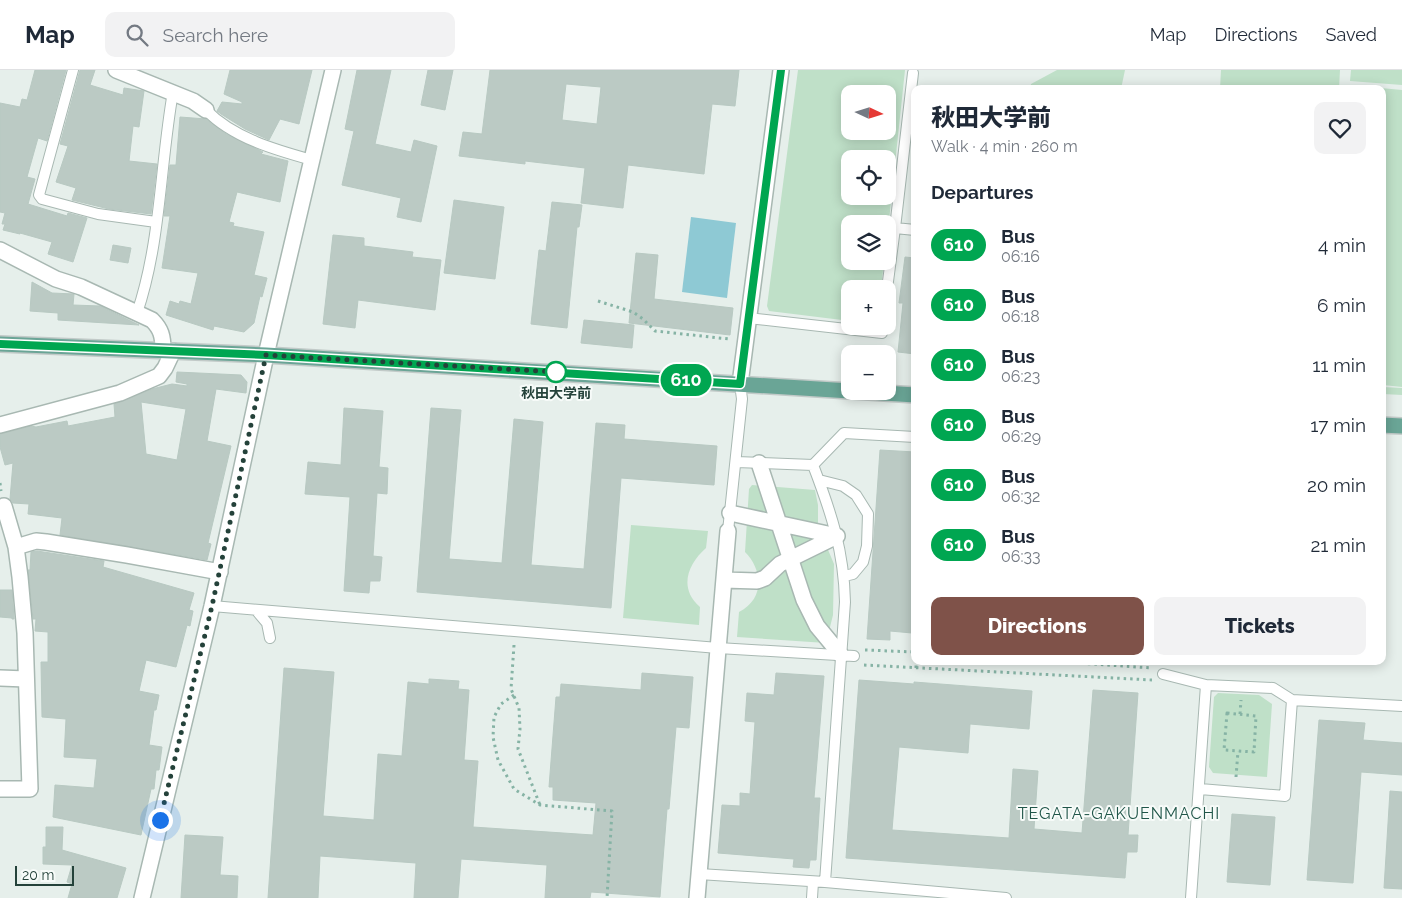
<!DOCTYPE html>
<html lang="en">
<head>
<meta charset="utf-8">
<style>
  body { margin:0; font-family:Raleway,"Noto Sans JP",sans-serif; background:#f2f2f3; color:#1f2937; height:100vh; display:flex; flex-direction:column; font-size:19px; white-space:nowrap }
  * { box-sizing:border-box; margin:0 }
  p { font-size:16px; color:#747a83 }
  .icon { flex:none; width:28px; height:28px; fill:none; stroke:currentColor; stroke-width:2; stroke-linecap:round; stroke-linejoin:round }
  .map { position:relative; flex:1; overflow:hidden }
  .drawer { position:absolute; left:911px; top:15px; width:475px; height:580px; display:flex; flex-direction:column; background:#fff; border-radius:10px; box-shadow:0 2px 12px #0003 }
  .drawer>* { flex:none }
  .badge { padding:0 10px; border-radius:16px; font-size:18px; line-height:32px }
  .needle { width:32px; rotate:94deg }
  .controls { position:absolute; left:841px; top:15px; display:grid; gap:10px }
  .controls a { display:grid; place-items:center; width:55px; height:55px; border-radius:10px; background:#fff; box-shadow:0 2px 12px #0003; font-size:25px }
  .scale { position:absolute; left:15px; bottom:12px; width:59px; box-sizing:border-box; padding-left:5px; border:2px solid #24423a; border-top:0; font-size:14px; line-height:18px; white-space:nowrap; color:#24423a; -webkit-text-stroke:4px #f7fbf9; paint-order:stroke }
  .you { position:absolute; width:25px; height:25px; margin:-12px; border:4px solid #fff; border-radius:50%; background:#1a73e8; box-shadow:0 0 0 8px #1a73e833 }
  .map>.badge { position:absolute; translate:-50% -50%; box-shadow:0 0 0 2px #fff }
  h2 { padding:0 20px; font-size:19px; line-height:45px }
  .round { display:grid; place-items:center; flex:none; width:52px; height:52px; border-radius:10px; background:#f2f2f3 }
  .head { display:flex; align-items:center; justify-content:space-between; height:85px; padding:0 20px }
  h1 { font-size:24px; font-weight:800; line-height:38px }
  .action { display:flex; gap:10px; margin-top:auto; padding:10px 20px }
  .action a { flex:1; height:58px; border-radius:10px; background:#7f5249; color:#fff; font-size:20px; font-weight:800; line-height:58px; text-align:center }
  .action a+a { background:#f2f2f3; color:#1f2937 }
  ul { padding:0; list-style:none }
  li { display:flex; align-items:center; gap:15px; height:60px; padding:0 20px }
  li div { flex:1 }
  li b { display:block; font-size:19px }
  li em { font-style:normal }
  li .badge { min-width:55px; font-weight:700; text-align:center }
  header { display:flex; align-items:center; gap:30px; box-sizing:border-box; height:70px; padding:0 25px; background:#fff; border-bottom:1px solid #e0e1e3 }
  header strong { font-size:24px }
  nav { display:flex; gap:28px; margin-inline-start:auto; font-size:18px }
  .search { width:350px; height:45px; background:#f2f2f3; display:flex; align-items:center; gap:12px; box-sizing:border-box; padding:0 18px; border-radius:10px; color:#747a83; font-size:19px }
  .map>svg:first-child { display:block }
  .green { fill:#bfe0c8; fill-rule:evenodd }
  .water { fill:#8ec9d4 }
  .building { fill:#bbcac4; stroke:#b8c9c2; fill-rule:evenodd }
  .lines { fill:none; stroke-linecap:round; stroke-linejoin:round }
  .service-casing { stroke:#a8b8b2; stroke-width:12 }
  .pedestrian-casing { stroke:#a8b8b2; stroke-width:18 }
  .minor-casing { stroke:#a8b8b2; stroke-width:18 }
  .tertiary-casing { stroke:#a8b8b2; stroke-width:18 }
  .primary-casing { stroke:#c2cac8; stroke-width:18 }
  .path { stroke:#86b3a5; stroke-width:3; stroke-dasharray:2.5 4; stroke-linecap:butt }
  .service { stroke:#fff; stroke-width:10 }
  .pedestrian { stroke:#fff; stroke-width:15 }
  .minor { stroke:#fff; stroke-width:15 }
  .tertiary { stroke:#fff; stroke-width:15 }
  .primary { stroke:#6aa596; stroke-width:15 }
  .line-casing { stroke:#fff; stroke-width:11 }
  .line { stroke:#00a651; stroke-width:8 }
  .walk { stroke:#24423a; stroke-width:5; stroke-dasharray:0 9 }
  .stop-dot { fill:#fff; stroke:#00a651; stroke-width:2.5 }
  .labels { text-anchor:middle; stroke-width:4; stroke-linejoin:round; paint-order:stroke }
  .stop-label { font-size:14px; font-weight:bold; fill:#24423a; stroke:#f7fbf9 }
  .quarter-label { font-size:16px; letter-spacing:1px; fill:#1f5548; stroke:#f7fbf9 }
</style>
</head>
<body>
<header>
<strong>Map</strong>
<div class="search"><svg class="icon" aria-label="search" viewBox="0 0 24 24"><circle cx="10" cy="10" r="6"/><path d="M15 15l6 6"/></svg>Search here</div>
<nav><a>Map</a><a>Directions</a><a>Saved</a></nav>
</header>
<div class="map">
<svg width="1402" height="828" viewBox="0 0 1402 828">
  <rect width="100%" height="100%" fill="#e6efeb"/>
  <path class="green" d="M798,0H905L888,160V154H850V191H884L881,219H850V251L769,241L767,236ZM850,24H888V61H850ZM850,89H888V126H850Z
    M1057,0H1125L1121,19H1030L1031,14Z
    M1221,0H1340L1339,19H1220Z
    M1351,0H1402V15L1350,11Z
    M1349,15L1402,20V317L1383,315L1382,19H1349Z
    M1383,317L1402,318V325L1383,324Z
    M752,415L815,420L818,435V456L834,494L833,545L826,573L737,567L739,542C765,529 763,500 745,482L749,419Z
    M631,455L708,461L706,478C688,494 678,518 700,537L699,555L623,548Z
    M1218,623L1259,625L1272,634L1267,707L1213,703L1209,697L1214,627Z"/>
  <path class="water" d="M691,147L736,153L727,228L682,222Z"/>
  <path class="building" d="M35,0H66L47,71L38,68L27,107L35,109L28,134L67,146L68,143L87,148L73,192L48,184L52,172L20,163V164L3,160L5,154H2L5,143L0,142V33L20,37L22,29L27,30Z
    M80,0H95L90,15L123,25L124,18L144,21L139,57L133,56L129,91L157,94L151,144L109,139L72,130L76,118L56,112L68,76L60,74Z
    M230,0H312L299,54L280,49L269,70L245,59L221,44L217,41L222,32L242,34V32L224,24Z
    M357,0H391L375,74L411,82L414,70L437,76L421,152L397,147L401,128L342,115L354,61L345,59Z
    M428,0H453L445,40L421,35Z
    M490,0H739L735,36L712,34L704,104L628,95L623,138L581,133L585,98L525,91V94L459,86L463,62L482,64ZM566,14L601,17L597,54L562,50Z
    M180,47L206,49L226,64L263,82L261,84L288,91L280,132L237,122L229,152L234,153L233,156L264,162L254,205L267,208L262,227L260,226L254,253L244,262L214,256L213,260L166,245L170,231L179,234L180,231L191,234L198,203L162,198L170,146H164L170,95H176Z
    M454,130L504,137L495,209L444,203Z
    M552,132L582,135L579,157H577L567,258L531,254L539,180L546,181Z
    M333,165L364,168V176L413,182L412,187L441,190L435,240L358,230L355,258L323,254Z
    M113,175L131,178L128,193L110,190Z
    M636,183L658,185L654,229L733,238L730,265L629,253Z
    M905,187L915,188V284L898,282L903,233H899Z
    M32,212L52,223L74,224L73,235L100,236L139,255L58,250V243L30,241Z
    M584,250L634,255L632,278L581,273Z
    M177,302L241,305L247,312L246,323L216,319L207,371L231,376L208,473L211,474L207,490L60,465L62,448L28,444L29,434L13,433L10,429L13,393L5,395L0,377V364L31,356L36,357L67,351L68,356L115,347L114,334L152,319L172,314L187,316V314L176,312ZM141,332L186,339L177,390L146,384Z
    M344,338L383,341L379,397L388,398L387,424L377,423L373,486L382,487L380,511H370L369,523L344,521L350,427L305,424L308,392L341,395Z
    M431,338L461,340L449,489L502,493L514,349L543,352L531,495L584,499L596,353L625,355L624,369L717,376L714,415L621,408L611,538L417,522Z
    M880,380L915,382V534L912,563L890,561V570L867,569Z
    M37,481L104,491L103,497L194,523L189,540L193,541L190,556L187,555L176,597L146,590L139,621L159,625L156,640H154L149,675L162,677L159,700H156L154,719H151L141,765L53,747L55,715L94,718L97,689L64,687L66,649L42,647L41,592H48V562L35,561L36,549H33L28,500H30L31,482Z
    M0,520H12L14,549H12V548L0,547Z
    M284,598L334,602L323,746L374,750L378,684L402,686L408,612L429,614V609L459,611L458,619L469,620L464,690L478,691L473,757L593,765L596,733L553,730V717H549L556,627H560L561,614L641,620L642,603L693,607L689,658L676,657L669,739H667L660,827L591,822L590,828H545L547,795L461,789L458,828H414L416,793L320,786L318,828H268Z
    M776,603L824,606L814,728H820L816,790H810L809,798L793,797L794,789L718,783L722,735L740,736V723L750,724L755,652L745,651L747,623L774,625Z
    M859,610L914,614V612L1032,621L1029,659L970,654L968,683L899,677L892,760L1009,768L1013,699L1038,701L1034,759L1082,763L1093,620L1138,623L1128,765H1138L1137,782H1127L1125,808L846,788Z
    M1319,650L1365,653L1363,670L1402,673V705L1361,702L1353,813L1307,810Z
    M1390,721L1402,722V819L1384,818Z
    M1232,744L1275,747L1270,815L1227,812Z
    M46,757H63L62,780L126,798L117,828H68L72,814L67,812L72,795L43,794V777H46Z
    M185,765L223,767L220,805L238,806L237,828H181Z"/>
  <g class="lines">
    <defs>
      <path id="service" d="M73,0L39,125L42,129L98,144L156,152
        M206,40C233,68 276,80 312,90
        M895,158L913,3
        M887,219L895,158L915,160
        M137,243C161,172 160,95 173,22
        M748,248L882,263L883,256
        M736,392L813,395C831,442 844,481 845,532L825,812
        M813,395L844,363L915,367
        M819,410L843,416L856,425L868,444L867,476L863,492L853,504L844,506
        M728,461L742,329L740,314
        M212,536L718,578L854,586
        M256,540L267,553L270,568
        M1163,604L1206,615L1273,618L1292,630L1402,636
        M1200,719L1285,726L1292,630
        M699,804L825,812L1006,828
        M812,828L813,812
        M1191,828L1206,615"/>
      <path id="pedestrian" d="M759,393L804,530L817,556L841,585
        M730,443L837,466
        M724,510L757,511L765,508L780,494L837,466
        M697,828L728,461"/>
      <path id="minor" d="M116,0L193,31L206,40
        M0,180L56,209L81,217L152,250C161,259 163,266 163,280
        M0,355L120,323L159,306L165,298L173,281
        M16,477L36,471L46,472L127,485L220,502
        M0,608L26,609
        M0,719H30L25,563L20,507L16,477L4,436"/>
      <path id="tertiary" d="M740,314L781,0
        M142,828L212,536L266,285L333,0"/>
      <path id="primary" d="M0,274L266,285L850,321
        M853,321L915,325
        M1382,355L1402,356"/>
    </defs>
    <use href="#service" class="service-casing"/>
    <use href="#pedestrian" class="pedestrian-casing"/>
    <use href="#minor" class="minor-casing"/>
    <use href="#tertiary" class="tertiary-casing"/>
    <use href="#primary" class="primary-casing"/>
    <path class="path" d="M598,231L633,242L643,249L655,261L729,269
      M0,413L1,421
      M514,575L511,619L519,638L520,659L518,679L540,735
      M865,580L915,582
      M1049,591L1152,598
      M864,595L1152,610
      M916,598V591
      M514,625L501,634L494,647L493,667L498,690L514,719L540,735L612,741L607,828
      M1227,643L1256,646L1254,682L1224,680Z
      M1240,644L1241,630
      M1236,707L1238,681"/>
    <use href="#service" class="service"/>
    <use href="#pedestrian" class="pedestrian"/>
    <use href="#minor" class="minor"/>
    <use href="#tertiary" class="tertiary"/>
    <use href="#primary" class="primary"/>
  </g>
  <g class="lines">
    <defs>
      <path id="line" d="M0,274L266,285L740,314L781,0"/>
    </defs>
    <use href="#line" class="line-casing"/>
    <use href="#line" class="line"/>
    <path class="walk" d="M160,750L212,536L266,285L556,302"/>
  </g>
  <circle class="stop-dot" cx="556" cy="302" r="10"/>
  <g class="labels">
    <g class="stop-label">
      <text x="556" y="328">秋田大学前</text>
    </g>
    <g class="quarter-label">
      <text x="1119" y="749">TEGATA-GAKUENMACHI</text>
    </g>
  </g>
</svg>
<div class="controls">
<a><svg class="needle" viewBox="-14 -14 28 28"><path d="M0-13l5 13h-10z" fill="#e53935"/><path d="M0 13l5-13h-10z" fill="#747a83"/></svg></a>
<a><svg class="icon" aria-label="locate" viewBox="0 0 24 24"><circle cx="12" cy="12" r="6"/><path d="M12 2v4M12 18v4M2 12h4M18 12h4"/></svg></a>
<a><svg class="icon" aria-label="layers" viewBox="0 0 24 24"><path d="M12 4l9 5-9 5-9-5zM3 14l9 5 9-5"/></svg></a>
<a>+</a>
<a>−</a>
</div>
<div class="scale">20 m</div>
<div class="you" style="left:160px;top:750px"></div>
<b class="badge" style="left:686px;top:310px;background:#00a651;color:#fff">610</b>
<section class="drawer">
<div class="head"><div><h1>秋田大学前</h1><p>Walk · 4 min · 260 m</p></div><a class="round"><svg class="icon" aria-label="heart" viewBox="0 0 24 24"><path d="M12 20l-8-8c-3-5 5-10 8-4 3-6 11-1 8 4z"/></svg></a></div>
<h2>Departures</h2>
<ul>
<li><span class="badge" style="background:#00a651;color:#fff">610</span><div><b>Bus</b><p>06:16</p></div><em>4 min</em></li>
<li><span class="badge" style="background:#00a651;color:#fff">610</span><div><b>Bus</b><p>06:18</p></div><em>6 min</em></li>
<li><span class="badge" style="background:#00a651;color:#fff">610</span><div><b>Bus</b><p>06:23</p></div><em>11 min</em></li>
<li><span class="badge" style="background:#00a651;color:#fff">610</span><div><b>Bus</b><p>06:29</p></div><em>17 min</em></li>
<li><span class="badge" style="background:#00a651;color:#fff">610</span><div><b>Bus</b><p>06:32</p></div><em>20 min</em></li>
<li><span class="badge" style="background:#00a651;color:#fff">610</span><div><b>Bus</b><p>06:33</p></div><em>21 min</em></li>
</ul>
<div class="action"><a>Directions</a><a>Tickets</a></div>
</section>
</div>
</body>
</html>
